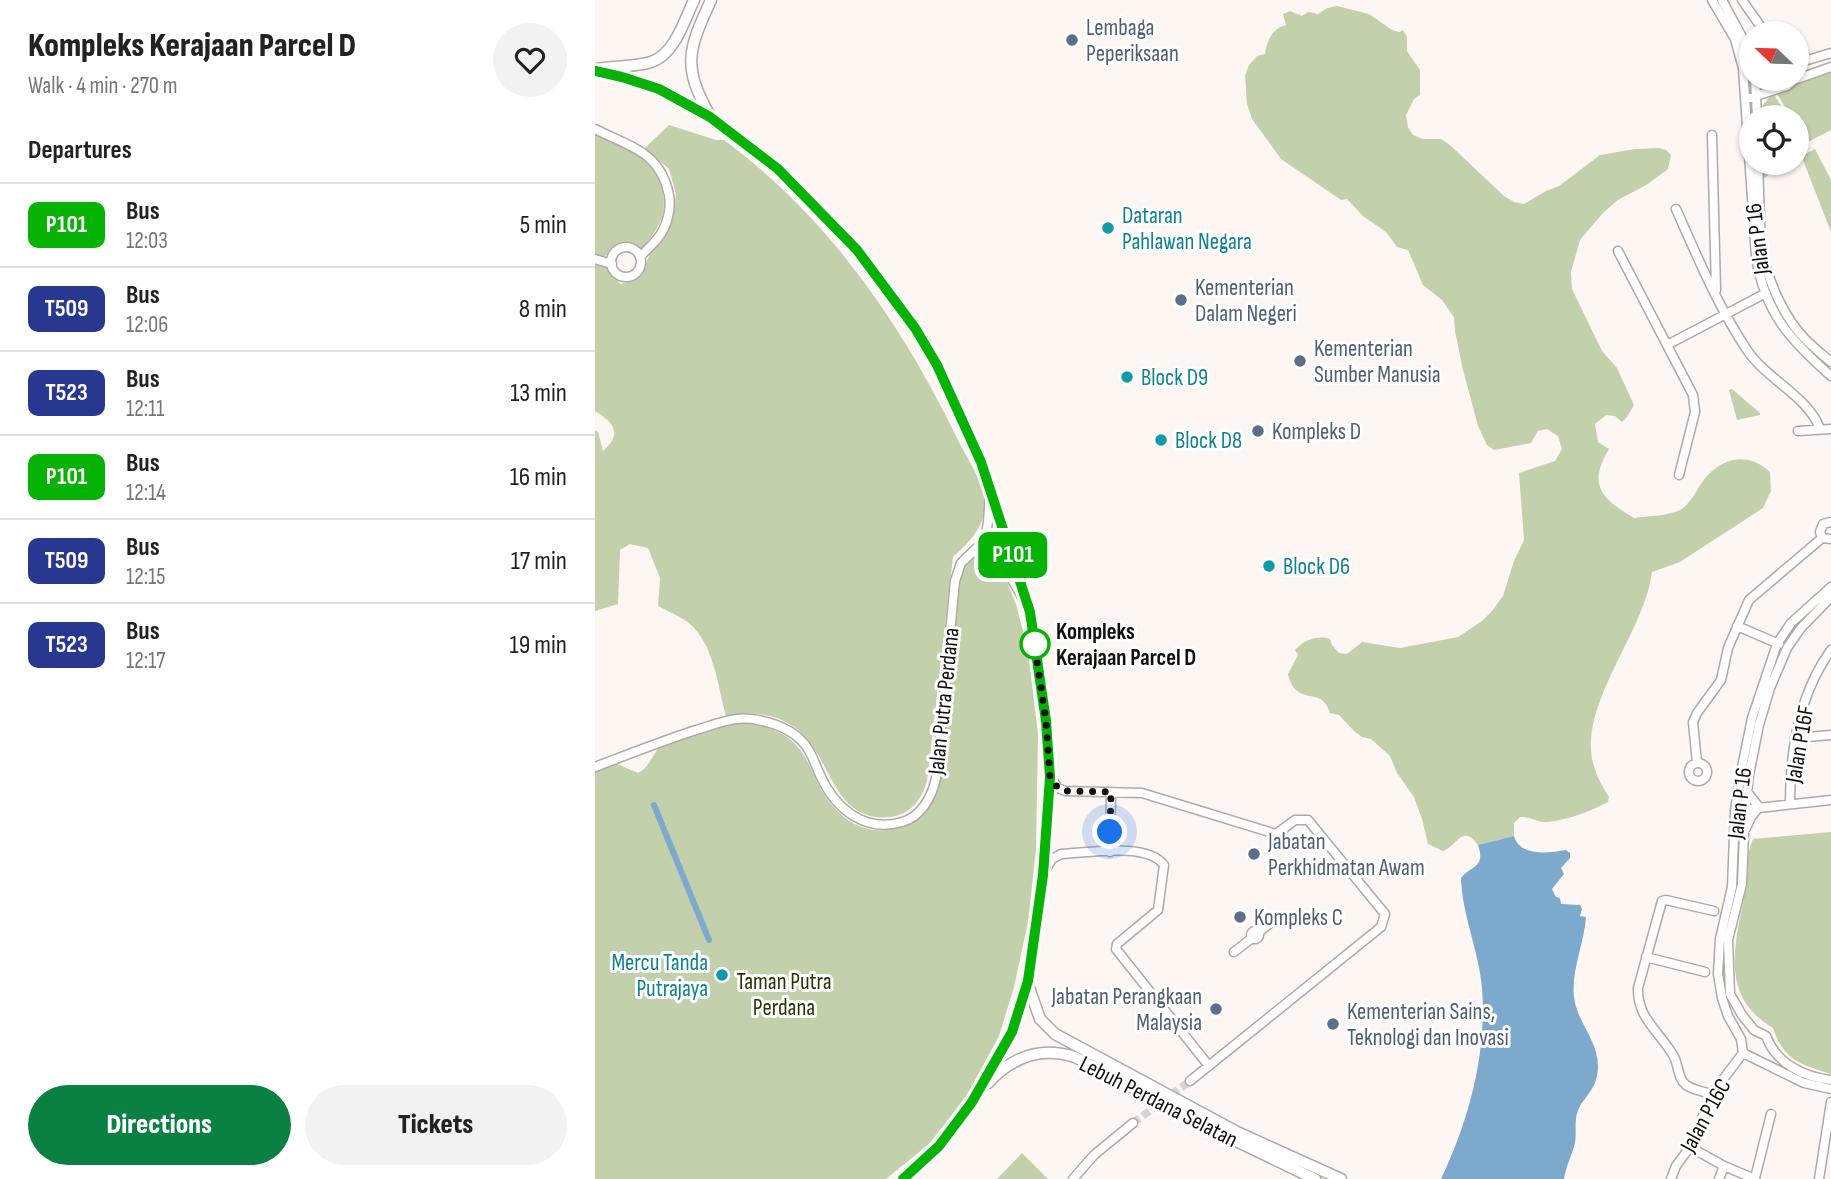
<!DOCTYPE html>
<html lang="en">
<head>
<meta charset="utf-8">
<style>
  body { margin:0; font-family:"Sofia Sans Condensed",sans-serif; background:#f2f2f2; color:#222; height:100vh; display:flex; flex-direction:column; font-size:26px; white-space:nowrap }
  * { box-sizing:border-box; margin:0 }
  p { font-size:23px; color:#767676 }
  .icon { flex:none; width:38px; height:38px; fill:none; stroke:currentColor; stroke-width:2; stroke-linecap:round; stroke-linejoin:round }
  .map { position:relative; flex:1; overflow:hidden }
  .side { display:flex; flex-direction:column; background:#fff; width:595px }
  .side>* { flex:none }
  .badge { padding:0 14px; border-radius:10px; font-size:24px; line-height:46px }
  .needle { width:46px; rotate:293deg }
  .tools { position:absolute; left:1144px; top:21px; display:grid; gap:14px }
  .tools a { display:grid; place-items:center; width:70px; height:70px; border-radius:50%; background:#fff; box-shadow:0 2px 5px #0004; font-size:35px }
  .you { position:absolute; width:35px; height:35px; margin:-18px; border:5px solid #fff; border-radius:50%; background:#1a73e8; box-shadow:0 0 0 10px #1a73e833 }
  .map>.badge { position:absolute; translate:-50% -50%; box-shadow:0 0 0 4px #fff }
  h2 { padding:0 28px; font-size:26px; line-height:63px }
  .round { display:grid; place-items:center; flex:none; width:74px; height:74px; border-radius:37px; background:#f2f2f2 }
  .head { display:flex; align-items:center; justify-content:space-between; height:119px; padding:0 28px }
  h1 { font-size:33px; font-weight:800; line-height:52px }
  .primary-button { display:flex; gap:14px; margin-top:auto; padding:14px 28px }
  .primary-button a { flex:1; height:80px; border-radius:42px; background:#0b8043; color:#fff; font-size:28px; font-weight:800; line-height:80px; text-align:center }
  .primary-button a+a { background:#f2f2f2; color:#222 }
  ul { padding:0; list-style:none }
  li { display:flex; align-items:center; gap:21px; height:84px; padding:0 28px; border-top:2px solid #e0e0e0 }
  li div { flex:1 }
  li b { display:block; font-size:26px }
  li em { font-style:normal }
  li .badge { min-width:77px; font-weight:700; text-align:center }
  main { display:flex; flex:1; min-height:0 }
  .map>svg:first-child { display:block }
  .green { fill:#c3d0ac }
  .water { fill:#7daacc }
  .lines { fill:none; stroke-linecap:round; stroke-linejoin:round }
  .canal { stroke:#7daacc; stroke-width:6 }
  .minor-tunnel { stroke:#dbd3d0; stroke-width:8; stroke-dasharray:8 4; stroke-linecap:butt }
  .minor-casing { stroke:#b2a8a5; stroke-width:11 }
  .major-casing { stroke:#b2a8a5; stroke-width:13 }
  .minor { stroke:#fff; stroke-width:8 }
  .major { stroke:#fff; stroke-width:10 }
  .line-casing { stroke:#fff; stroke-width:16 }
  .line { stroke:#06b304; stroke-width:10 }
  .walk { stroke:#120e0d; stroke-width:7; stroke-dasharray:0 12.6 }
  .service-dot { fill:#5c6f8a; stroke:#fff; stroke-width:2.5 }
  .culture-dot { fill:#0f9aa8; stroke:#fff; stroke-width:2.5 }
  .stop-dot { fill:#fff; stroke:#06b304; stroke-width:3.5 }
  .labels { text-anchor:middle; stroke-width:6; stroke-linejoin:round; paint-order:stroke }
  .service-label { font-size:23px; fill:#4e5e75; stroke:#fff; text-anchor:start }
  .culture-label { font-size:23px; fill:#0d838f; stroke:#fff; text-anchor:start }
  .street-label { font-size:23px; fill:#120e0d; stroke:#fff }
  .stop-label { font-size:23px; font-weight:bold; fill:#120e0d; stroke:#fff; text-anchor:start }
  .park-label { font-size:23px; fill:#273500; stroke:#fff }
</style>
</head>
<body>
<main>
<section class="side">
<div class="head"><div><h1>Kompleks Kerajaan Parcel D</h1><p>Walk · 4 min · 270 m</p></div><a class="round"><svg class="icon" aria-label="heart" viewBox="0 0 24 24"><path d="M12 20l-8-8c-3-5 5-10 8-4 3-6 11-1 8 4z"/></svg></a></div>
<h2>Departures</h2>
<ul>
<li><span class="badge" style="background:#06b304;color:#fff">P101</span><div><b>Bus</b><p>12:03</p></div><em>5 min</em></li>
<li><span class="badge" style="background:#283890;color:#fff">T509</span><div><b>Bus</b><p>12:06</p></div><em>8 min</em></li>
<li><span class="badge" style="background:#283890;color:#fff">T523</span><div><b>Bus</b><p>12:11</p></div><em>13 min</em></li>
<li><span class="badge" style="background:#06b304;color:#fff">P101</span><div><b>Bus</b><p>12:14</p></div><em>16 min</em></li>
<li><span class="badge" style="background:#283890;color:#fff">T509</span><div><b>Bus</b><p>12:15</p></div><em>17 min</em></li>
<li><span class="badge" style="background:#283890;color:#fff">T523</span><div><b>Bus</b><p>12:17</p></div><em>19 min</em></li>
</ul>
<div class="primary-button"><a>Directions</a><a>Tickets</a></div>
</section>
<div class="map">
<svg width="1236" height="1179" viewBox="0 0 1236 1179">
  <rect width="100%" height="100%" fill="#fef6f3"/>
  <path class="green" d="M742,6L774,14L797,30L804,32L808,30L812,37V51L825,70V95L819,99L811,115L813,127L818,135L828,139H846L856,146L909,196L919,202L929,204L951,191L964,186L1005,155L1040,149L1064,148L1071,150L1076,155L1073,169L1053,184L1023,200L1008,213L985,240L976,272L977,289L1007,351L1022,368L1039,405L1032,417L1027,422L1020,416L1011,415L1000,424L1003,442L1014,449C992,485 1007,499 1039,518C1053,516 1075,516 1087,509C1099,500 1103,485 1113,475C1132,455 1156,454 1175,472L1176,491L1168,508L1085,562L1057,572C1050,632 983,704 998,763C1001,775 1007,786 1014,797L1013,802C996,811 972,820 953,822C943,823 935,816 925,817L919,823V836L883,845C867,823 862,846 848,851L833,844L827,819L819,797L802,773L795,756L776,739L767,737L759,731L744,715L735,713C727,684 701,709 693,674L703,655L700,650C709,640 723,635 735,639L737,645L744,653L752,654L767,642L805,648L863,637L887,621L897,611L908,596L919,561L929,540L924,473L960,461L967,449L963,436L952,429L943,431L936,443L899,450L892,445L883,426L868,370L860,331L859,317L847,300L828,285L813,250L802,247L791,232L768,216L752,199L746,200L686,159L657,119L652,104L650,75L654,65L662,56L670,54C672,40 677,29 691,25L688,14L695,11L707,16L713,12L723,14L732,8Z
    M1236,72V130L1211,143L1202,128V117H1196L1181,92Z
    M1178,93L1193,117H1167V106Z
    M74,125L121,140H129C233,217 307,324 363,440C372,459 392,486 390,509C387,529 373,544 358,557L332,781C327,799 316,814 296,817C235,824 237,751 199,727C178,712 156,712 131,716C122,684 119,638 88,619C80,614 71,610 63,606L65,578L53,548L35,544L25,550L23,604L0,611V430L3,432L8,451C28,433 19,423 0,411V263L12,267L25,284L37,281L50,266L57,249L77,222L81,194L74,169L50,148Z
    M0,134C15,140 31,146 45,154C65,165 73,196 67,217C63,229 54,240 46,249L38,244L26,243L10,256L0,255Z
    M1202,135L1212,153L1220,149L1236,180V232L1208,160L1202,159Z
    M1166,163H1190L1168,179Z
    M1137,389L1165,413V415L1142,420L1134,390Z
    M384,553L392,554L406,568L421,604L433,651L443,734L441,849L433,922L419,987L404,1036L372,1095L334,1144L291,1179H0V769L20,763L43,773C56,767 58,750 70,742C89,737 125,722 143,721C151,721 161,724 169,726C219,743 210,773 237,805C274,850 329,831 345,780L360,596C363,579 365,560 384,553Z
    M1236,832V1074C1205,1064 1189,1061 1178,1028C1121,994 1142,940 1151,886C1153,870 1151,854 1158,839Z
    M427,1153L453,1179H402Z"/>
  <path class="water" d="M919,836C925,857 953,853 971,850L975,853V858L966,868L969,874L957,889L961,897L965,898L966,904L985,905L987,909L985,916L991,917C989,944 976,971 979,997C982,1023 1004,1041 1003,1068C1002,1087 994,1092 985,1106C978,1119 982,1131 980,1143C977,1155 971,1166 969,1179H846C874,1120 892,1054 887,988C884,951 867,915 866,878C876,865 891,868 883,845Z"/>
  <g class="lines">
    <path class="canal" d="M59,805L114,940"/>
    <path class="minor-tunnel" d="M538,1123L595,1081"/>
    <defs>
      <path id="minor" d="M1117,0L1140,39L1148,68L1161,257C1170,313 1195,340 1236,376
        M1127,0L1147,37L1157,62
        M1147,0L1166,27L1168,33
        M1202,63L1236,53
        M1160,79L1162,117
        M1163,79L1170,85L1177,86
        M1202,79L1236,67
        M1151,99L1192,86L1200,79
        M0,129C35,147 65,151 74,195C76,207 73,222 67,232C62,241 52,249 45,257
        M1117,135L1121,290
        M1163,163L1166,248C1173,280 1188,317 1211,340C1219,348 1228,355 1236,362
        M1081,209C1102,256 1123,307 1152,350C1172,380 1213,396 1225,429
        M16 262a15 15 0 1 1 30 0a15 15 0 1 1-30 0Z
        M1023,251L1098,395L1100,412L1084,475
        M0,259L17,264
        M1072,345L1171,293
        M1203,431L1236,429
        M1236,522L1228,524L1225,532L1227,538L1236,539
        M386,546C405,555 417,580 427,597
        M1236,587L1196,623L1182,644L1157,718L1146,772L1140,810L1137,887L1125,939L1123,974L1127,998L1133,1016L1146,1039L1148,1053L1209,1083L1236,1089
        M1236,597L1206,628L1192,648L1175,688L1164,725L1154,775L1150,810L1147,884L1133,940L1135,994L1147,1015L1159,1030L1171,1036C1181,1063 1208,1077 1236,1080
        M1142,626L1184,644
        M1200,738L1236,735
        M1102,763L1098,722L1102,713L1126,680L1133,648L1154,600L1227,538
        M1094 772a9 9 0 1 1 18 0a9 9 0 1 1-18 0Z
        M0,767C34,754 67,741 101,730C122,724 140,715 163,720C179,723 194,728 206,740C217,751 219,763 226,777C241,809 270,833 307,822C326,817 337,797 341,778L360,581L366,563L390,540L393,522L395,494
        M455,777L463,788L470,791L547,793L681,834L700,820H713L790,914L786,927L595,1081
        M1195,803C1195,750 1204,694 1236,650
        M1145,810L1236,800
        M1151,828L1156,817L1164,807L1152,792
        M515,852L516,792
        M448,874L457,859L466,854C494,853 552,842 569,865L563,910L522,944L521,949L614,1066
        M656 935a4 4 0 1 1 8 0a4 4 0 1 1-8 0Z
        M663,933L680,919
        M639,952L657,938
        M1051,957L1110,972
        M1117,1094C1109,1092 1098,1090 1091,1085C1082,1078 1084,1064 1078,1055C1064,1031 1042,1018 1043,988L1067,901L1071,900L1119,911
        M1095,1147L1129,1166L1160,1179
        M1160,1178L1176,1114
        M478,1179L499,1155L538,1123
        M1076,1179L1081,1166L1095,1147L1117,1094L1148,1053
        M1124,1179L1129,1166
        M1224,1179L1236,1102"/>
      <path id="major" d="M1,69C16,66 41,67 56,62C80,54 89,21 99,0
        M0,71L27,77L64,89L115,117L183,168L262,250L320,329L342,365L386,462L435,612L451,721L455,777L448,875L433,981L417,1032L377,1102L344,1146L308,1179
        M115,116C87,66 93,50 116,0
        M433,985L445,1019L460,1034L642,1132L746,1179
        M393,1083C417,1057 446,1046 480,1057L616,1129L720,1179"/>
    </defs>
    <use href="#minor" class="minor-casing"/>
    <use href="#major" class="major-casing"/>
    <use href="#minor" class="minor"/>
    <use href="#major" class="major"/>
  </g>
  <g class="lines">
    <defs>
      <path id="line" d="M0,71L27,77L64,89L115,117L183,169L262,250L320,328L342,365L386,462L435,612L451,721L455,777L448,875L433,981L417,1032L377,1102L344,1146L308,1179"/>
    </defs>
    <use href="#line" class="line-casing"/>
    <use href="#line" class="line"/>
    <path class="walk" d="M440,644L439,641L451,721L455,777L463,788L470,791L516,792L515,832"/>
  </g>
  <g class="service-dot">
    <circle cx="477" cy="40" r="7"/>
    <circle cx="586" cy="300" r="7"/>
    <circle cx="705" cy="361" r="7"/>
    <circle cx="663" cy="431" r="7"/>
    <circle cx="659" cy="854" r="7"/>
    <circle cx="645" cy="917" r="7"/>
    <circle cx="621" cy="1009" r="7"/>
    <circle cx="738" cy="1024" r="7"/>
  </g>
  <g class="culture-dot">
    <circle cx="513" cy="228" r="7"/>
    <circle cx="532" cy="377" r="7"/>
    <circle cx="566" cy="440" r="7"/>
    <circle cx="674" cy="566" r="7"/>
    <circle cx="127" cy="975" r="7"/>
  </g>
  <circle class="stop-dot" cx="440" cy="644" r="14"/>
  <g class="labels">
    <g class="service-label">
      <text x="491" y="35">Lembaga<tspan x="491" dy="26">Peperiksaan</tspan></text>
      <text x="600" y="295">Kementerian<tspan x="600" dy="26">Dalam Negeri</tspan></text>
      <text x="719" y="356">Kementerian<tspan x="719" dy="26">Sumber Manusia</tspan></text>
      <text x="677" y="439">Kompleks D</text>
      <text x="673" y="849">Jabatan<tspan x="673" dy="26">Perkhidmatan Awam</tspan></text>
      <text x="659" y="925">Kompleks C</text>
      <text x="607" y="1004" text-anchor="end">Jabatan Perangkaan<tspan x="607" dy="26">Malaysia</tspan></text>
      <text x="752" y="1019">Kementerian Sains,<tspan x="752" dy="26">Teknologi dan Inovasi</tspan></text>
    </g>
    <g class="culture-label">
      <text x="527" y="223">Dataran<tspan x="527" dy="26">Pahlawan Negara</tspan></text>
      <text x="546" y="385">Block D9</text>
      <text x="580" y="448">Block D8</text>
      <text x="688" y="574">Block D6</text>
      <text x="113" y="970" text-anchor="end">Mercu Tanda<tspan x="113" dy="26">Putrajaya</tspan></text>
    </g>
    <g class="street-label">
      <text transform="translate(1162 239) rotate(-97)" y="8">Jalan P 16</text>
      <text transform="translate(348 701) rotate(-84)" y="8">Jalan Putra Perdana</text>
      <text transform="translate(1204 744) rotate(-80)" y="8">Jalan P16F</text>
      <text transform="translate(1144 803) rotate(-83)" y="8">Jalan P 16</text>
      <text transform="translate(564 1101) rotate(27)" y="8">Lebuh Perdana Selatan</text>
      <text transform="translate(1110 1115) rotate(-61)" y="8">Jalan P16C</text>
    </g>
    <g class="stop-label">
      <text x="461" y="639">Kompleks<tspan x="461" dy="26">Kerajaan Parcel D</tspan></text>
    </g>
    <g class="park-label">
      <text x="189" y="989">Taman Putra<tspan x="189" dy="26">Perdana</tspan></text>
    </g>
  </g>
</svg>
<div class="tools">
<a><svg class="needle" viewBox="-14 -14 28 28"><path d="M0-13l5 13h-10z" fill="#e53935"/><path d="M0 13l5-13h-10z" fill="#767676"/></svg></a>
<a><svg class="icon" aria-label="locate" viewBox="0 0 24 24"><circle cx="12" cy="12" r="6"/><path d="M12 2v4M12 18v4M2 12h4M18 12h4"/></svg></a>
</div>
<div class="you" style="left:515px;top:832px"></div>
<b class="badge" style="left:418px;top:555px;background:#06b304;color:#fff">P101</b>
</div>
</main>
</body>
</html>
